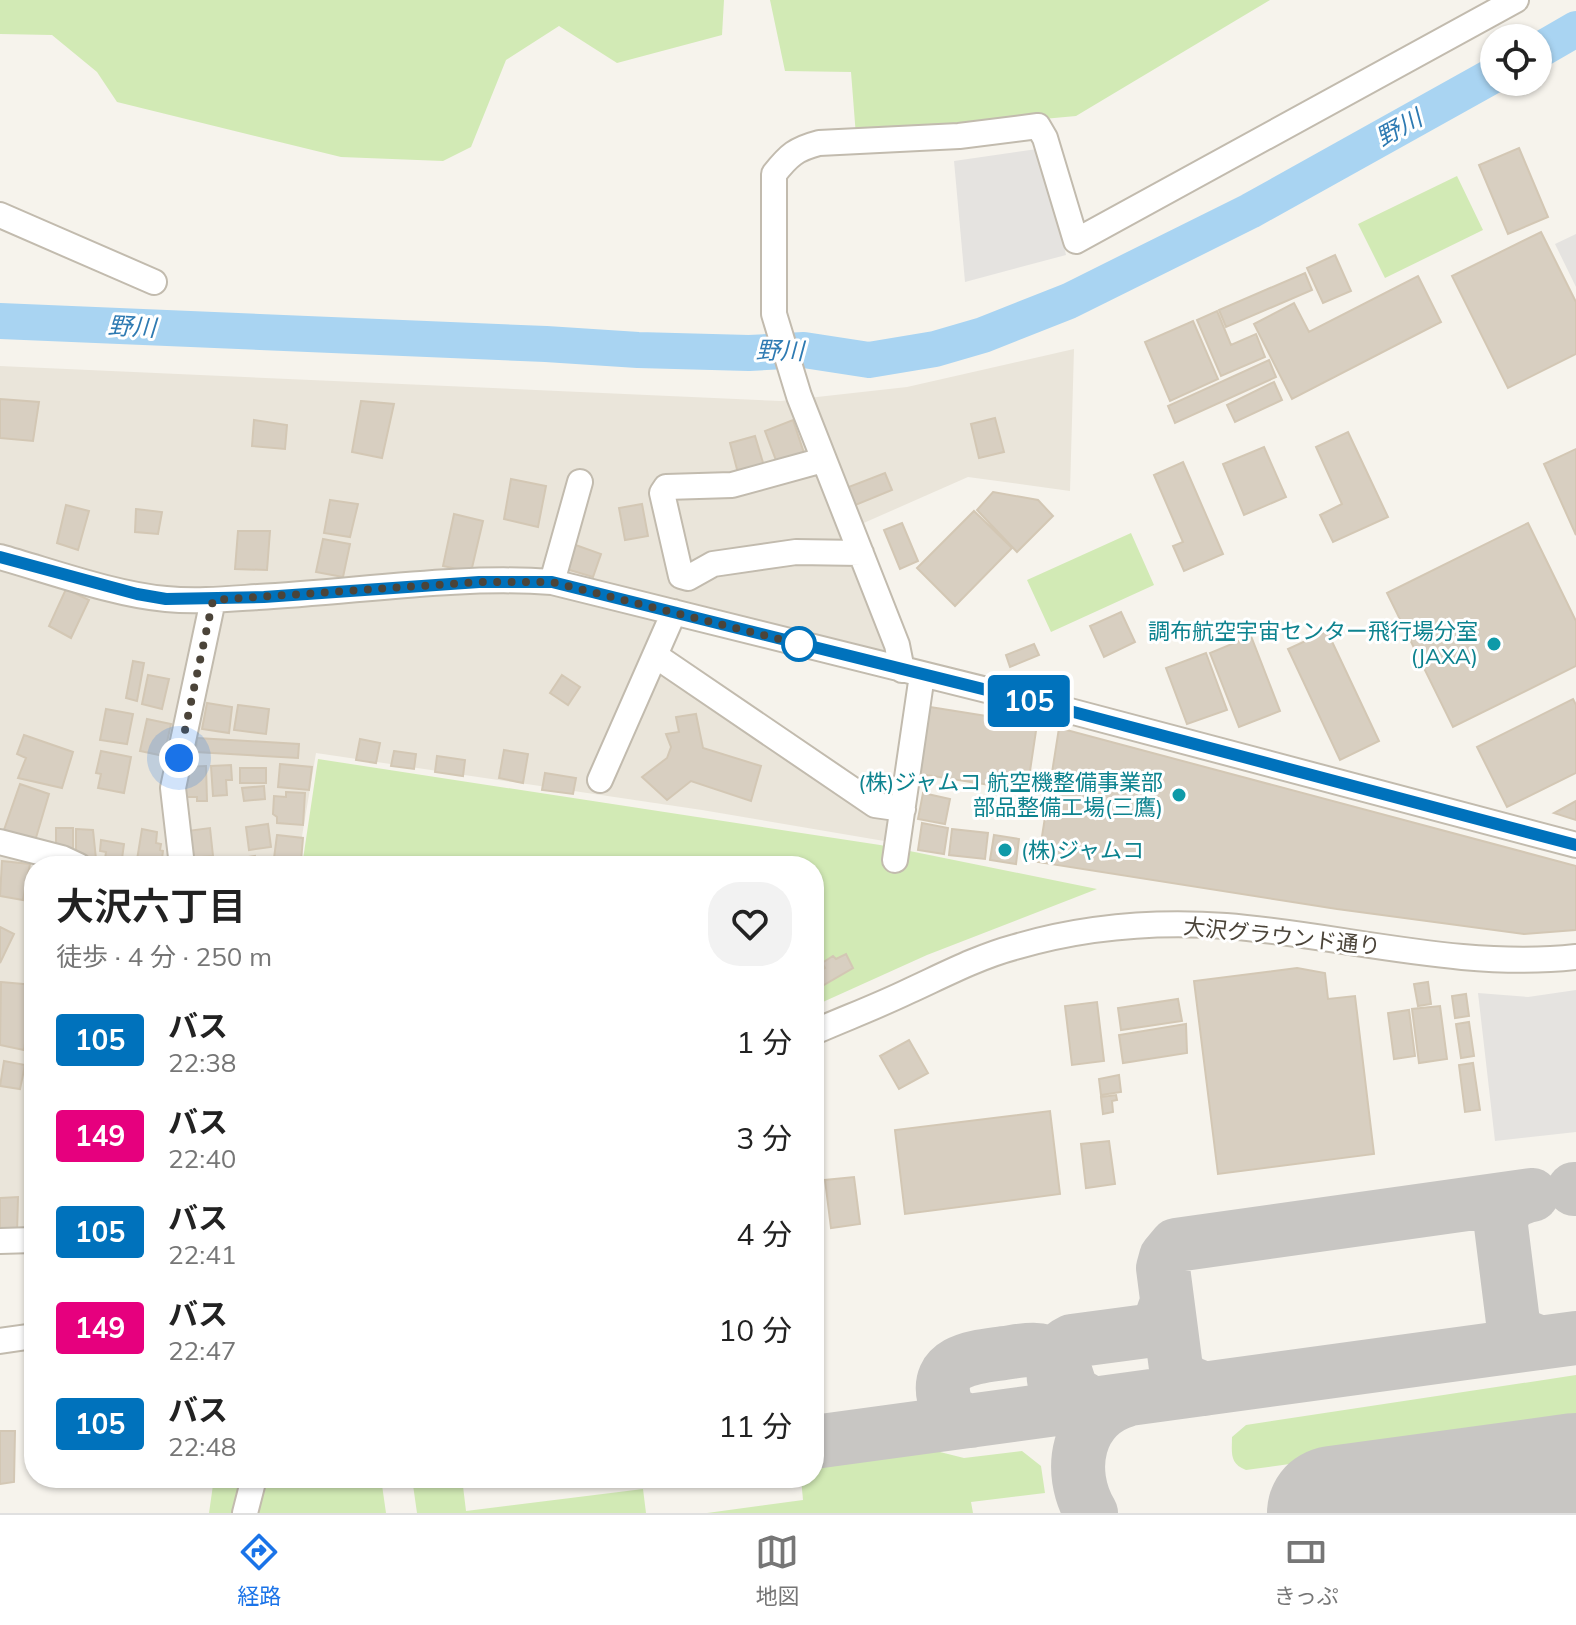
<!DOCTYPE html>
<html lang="ja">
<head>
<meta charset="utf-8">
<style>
  body { margin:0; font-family:Mulish,"Noto Sans JP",sans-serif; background:#f2f2f2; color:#222; height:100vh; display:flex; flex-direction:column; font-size:30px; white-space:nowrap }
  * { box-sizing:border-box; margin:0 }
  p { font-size:26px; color:#767676 }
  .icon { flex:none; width:44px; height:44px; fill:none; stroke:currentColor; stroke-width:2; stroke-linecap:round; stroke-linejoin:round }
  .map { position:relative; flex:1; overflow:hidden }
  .panel { position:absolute; left:24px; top:856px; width:800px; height:632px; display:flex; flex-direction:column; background:#fff; border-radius:32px; box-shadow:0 2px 6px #0004 }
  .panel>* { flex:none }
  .badge { padding:0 16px; border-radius:6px; font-size:28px; line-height:52px }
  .tools { position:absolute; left:1480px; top:24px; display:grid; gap:16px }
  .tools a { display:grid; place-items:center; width:72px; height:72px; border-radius:50%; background:#fff; box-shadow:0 2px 6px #0004; font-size:40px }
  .you { position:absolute; width:40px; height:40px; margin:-20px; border:6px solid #fff; border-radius:50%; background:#1a73e8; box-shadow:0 0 0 12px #1a73e833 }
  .map>.badge { position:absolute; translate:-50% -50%; box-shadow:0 0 0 4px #fff }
  .round { display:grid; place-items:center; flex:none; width:84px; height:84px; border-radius:32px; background:#f2f2f2 }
  .summary { display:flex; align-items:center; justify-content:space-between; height:136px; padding:0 32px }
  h1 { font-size:38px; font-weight:600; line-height:60px }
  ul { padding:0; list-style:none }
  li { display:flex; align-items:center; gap:24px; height:96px; padding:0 32px }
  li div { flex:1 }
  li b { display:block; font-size:30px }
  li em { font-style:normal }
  li .badge { min-width:88px; font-weight:700; text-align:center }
  .tab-bar { display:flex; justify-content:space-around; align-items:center; height:112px; border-top:2px solid #e0e0e0; background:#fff; font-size:22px; color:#767676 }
  .tab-bar a { display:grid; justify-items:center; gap:4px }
  .tab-bar .on { color:#1a73e8 }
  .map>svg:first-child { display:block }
  .residential { fill:#eae5da }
  .green { fill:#d2eab5 }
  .parking { fill:#e5e3e0 }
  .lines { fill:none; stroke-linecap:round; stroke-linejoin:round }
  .river { stroke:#a9d4f2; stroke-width:36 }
  .taxiway { stroke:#c8c6c3; stroke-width:54 }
  .runway { stroke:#c8c6c3; stroke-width:134 }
  .building { fill:#d8cfc1; stroke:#d3c7b4; stroke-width:2 }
  .minor-casing { stroke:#c2bbae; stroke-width:28 }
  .minor { stroke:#fff; stroke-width:24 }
  .line-casing { stroke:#fff; stroke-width:18 }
  .line { stroke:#0072bc; stroke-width:12 }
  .walk { stroke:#4b4439; stroke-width:8; stroke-dasharray:0 14.4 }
  .stop-dot { fill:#fff; stroke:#0072bc; stroke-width:4 }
  .culture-dot { fill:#0f9aa8; stroke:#fff; stroke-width:3 }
  .labels { text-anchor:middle; stroke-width:6; stroke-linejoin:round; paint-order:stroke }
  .culture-label { font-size:22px; fill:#0d838f; stroke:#fff; text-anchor:end }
  .street-label { font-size:22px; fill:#4b4439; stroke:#fff }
  .water-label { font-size:24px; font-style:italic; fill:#2e7ab2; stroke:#fff }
</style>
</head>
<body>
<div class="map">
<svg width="1576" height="1513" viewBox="0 0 1576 1513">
  <rect width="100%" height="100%" fill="#f6f3ec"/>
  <path class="residential" d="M1074,349L1070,491L968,477L841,533L889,656L672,602L658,666L892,822L890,842L702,810L316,753L297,866H34V1247L0,1248V366L781,401L907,387Z"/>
  <path class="green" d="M0,0H724L722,35L617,63L559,26L506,60L471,147L443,161L341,157L117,102L97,72L52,35L0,34Z
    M770,0H1270L1076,116L856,136L851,72L785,71Z
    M1457,176L1483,230L1385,278L1358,224Z
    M1131,533L1154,585L1051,632L1027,580Z
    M318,759L880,845L1097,889L927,955L814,1006V866H302Z
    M1576,1375V1424L1246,1470C1229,1464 1232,1452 1232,1437L1246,1425Z
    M928,1449L964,1458L1022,1451L1041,1466L1045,1493L971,1502L973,1513H707L803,1500L801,1478H814V1460Z
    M214,1478H381L386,1513H209Z
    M412,1478H462L466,1511L643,1489L646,1513H417Z"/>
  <path class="parking" d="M1037,149L1054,200L1066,255L965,282L954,161Z
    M1576,234V287L1555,244Z
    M1576,990V1132L1495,1141L1478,993L1528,997Z"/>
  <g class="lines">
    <path class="river" d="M1538,51L1576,29
      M0,321L546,344L638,350L749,353L804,350L869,360L935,349L983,335L1069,301L1250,211L1494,75"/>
    <path class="taxiway" d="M1574,1189H1576
      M1532,1195C1514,1199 1502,1207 1501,1226L1513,1322L1521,1335L1541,1343
      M1055,1386C1051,1366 1053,1350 1072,1341L1147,1331L1160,1322L1167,1302
      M1205,1389L1185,1381L1176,1368L1163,1268L1166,1257L1176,1245L1532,1195
      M971,1421C957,1418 947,1412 944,1398C935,1359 977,1357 1004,1353C1020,1351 1039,1346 1053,1355C1068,1365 1065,1380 1074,1393L1094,1405
      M814,1442L1576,1338
      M1091,1513C1066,1471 1077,1414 1127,1400"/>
    <path class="runway" d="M1334,1513L1576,1480"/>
  </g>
  <path class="building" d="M1519,148L1548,217L1508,234L1479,165Z
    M1541,232L1576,302V354L1508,388L1452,276Z
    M1335,255L1351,291L1323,303L1307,268Z
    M1305,273L1312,290L1226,327L1219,310Z
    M1418,276L1441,322L1292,399L1254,324L1294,303L1309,332Z
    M1217,311L1231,345L1256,334L1265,357L1221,376L1197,320Z
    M1193,321L1218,379L1170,401L1145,342Z
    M1269,360L1276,377L1175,423L1168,406Z
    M1274,382L1282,400L1235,422L1227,405Z
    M0,399L39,402L33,441L0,438Z
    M361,401L394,404L382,458L352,452Z
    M995,418L1004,452L979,458L971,424Z
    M254,420L287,425L285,449L252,446Z
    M793,420L804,453L777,463L765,431Z
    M1348,432L1388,517L1333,542L1320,515L1342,504L1316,447Z
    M755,436L764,466L738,473L730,443Z
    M1264,447L1286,497L1244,515L1223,464Z
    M1576,449V535L1544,464Z
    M1183,462L1223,554L1184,571L1173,546L1183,542L1154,475Z
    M885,473L892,490L853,506L846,488Z
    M511,479L546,486L538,527L504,519Z
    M993,492L1038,500L1053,516L1017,552L977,510Z
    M330,500L358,504L350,537L324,533Z
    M642,504L648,536L625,540L619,508Z
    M66,505L89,511L78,550L57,543Z
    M136,509L162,512L158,534L135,532Z
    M974,511L1012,548L955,606L917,568Z
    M454,514L483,521L471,572L443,566Z
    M902,523L918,561L900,569L884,530Z
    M1528,523L1576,621V666L1453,727L1387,593Z
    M238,531H270L267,570L235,569Z
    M323,539L350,544L343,577L316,572Z
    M570,543L601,554L593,577L563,568Z
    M66,589L89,600L71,638L49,626Z
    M1121,612L1135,642L1104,657L1090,626Z
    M1327,631L1379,741L1340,760L1288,649Z
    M1251,636L1280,711L1239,727L1210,653Z
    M1034,644L1039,655L1010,667L1006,655Z
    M1206,653L1227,710L1187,724L1166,668Z
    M133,661L144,663L137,701L126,698Z
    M148,675L169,679L162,709L142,704Z
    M562,675L580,687L568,705L550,693Z
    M1573,699L1576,705V773L1507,807L1477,747Z
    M207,703L232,707L229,733L202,729Z
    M238,705L269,709L266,734L234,730Z
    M930,707L1037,724L1027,791L920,774Z
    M106,709L133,714L127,744L100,740Z
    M696,714L703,748L761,766L751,801L691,781L667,800L642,777L667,758L671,747L666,734L679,732L676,717Z
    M147,719L171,724L164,756L140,751Z
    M1059,728L1576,866V930L1524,934L1337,909L1038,862Z
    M24,735L73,752L62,788L18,778L26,758L17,754Z
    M197,738L299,744L298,758L196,752Z
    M360,739L380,743L376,763L356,760Z
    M504,750L528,754L523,783L499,778Z
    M101,751L131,757L124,793L98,788L101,774L96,773Z
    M394,751L416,754L414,769L391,766Z
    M437,756L465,760L463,776L435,772Z
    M280,764L312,767L309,790L278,787Z
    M231,765L232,780H226L227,795L213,796L211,766Z
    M206,766L207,801H197V797H184L183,767Z
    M240,768H266V783H240Z
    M545,773L576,778L573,794L542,790Z
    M20,784L49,794L35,841L4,830Z
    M264,786L265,799L244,801L242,788Z
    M286,792L305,793L303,825L277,823V817L273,814L274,796L286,797Z
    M923,793L950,799L945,824L918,819Z
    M1576,801V820L1554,813Z
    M922,823L948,828L944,854L918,850Z
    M268,824L271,847L249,850L246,827Z
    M56,828H73V852L56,851Z
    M210,828L213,856L190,858L187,831Z
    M76,829L93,830L96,859L76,862Z
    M142,829L157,832L156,843L161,844L160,850L163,851L161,866H136Z
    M952,829L988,833L985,859L949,855Z
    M277,835L303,838L301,861L293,859L292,866H273Z
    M994,835L1019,839L1016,864L990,860Z
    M101,840L124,844L121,866H104L106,852L100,851Z
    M255,856L256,866H230L229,860Z
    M2,861L30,864L23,900L0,896Z
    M0,927L14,934L0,963Z
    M846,954L853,968L822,986L817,973L825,968L822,963L833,956L836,959Z
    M1297,968L1325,973L1328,999L1355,996L1374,1154L1218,1174L1194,981Z
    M1,982L34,985L24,1050L0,1045Z
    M1428,982L1431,1004L1418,1006L1414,984Z
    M1466,994L1469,1016L1455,1018L1452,996Z
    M1178,999L1182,1021L1121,1030L1118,1008Z
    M1097,1002L1104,1061L1072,1065L1065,1006Z
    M1440,1006L1447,1059L1419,1063L1412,1009Z
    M1409,1010L1415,1056L1394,1059L1388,1013Z
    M1469,1022L1474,1056L1461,1058L1456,1024Z
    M1186,1024L1187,1053L1123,1063L1119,1035Z
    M909,1040L928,1073L899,1089L880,1056Z
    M4,1061L25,1065L20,1089L0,1086Z
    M1473,1063L1480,1110L1465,1112L1459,1065Z
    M1119,1075L1121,1092L1101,1095L1099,1079Z
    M1116,1095L1117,1100L1112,1101L1113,1112L1103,1114L1101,1097Z
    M1050,1111L1060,1194L905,1214L895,1130Z
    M1109,1141L1115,1184L1086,1188L1081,1144Z
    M854,1177L860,1224L831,1228L825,1180Z
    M30,1193L34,1194V1230L25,1227Z
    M18,1197L17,1234L0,1233V1198Z
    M0,1431H15L14,1482L0,1484Z"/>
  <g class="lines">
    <defs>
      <path id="minor" d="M0,215L154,282
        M823,460L732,485L666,487L662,493L681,576L688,578L713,564L796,552L861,553
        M0,557C50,571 116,595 166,599C197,602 228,599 258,597C355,592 456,575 552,582L1051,706L1576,845
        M552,582L580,482
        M656,656L875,805L903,809
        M902,670L897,645L799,396L774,314V174C789,155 796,149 819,143L959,136L1038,126L1045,138L1076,241L1516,0
        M600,780L674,612
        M0,842L62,858L79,866
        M895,860L922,675
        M182,866L173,788L213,600
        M814,1032C846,1018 878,1006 909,991C944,975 978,957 1015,947C1083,927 1156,921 1226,926C1341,935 1461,970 1576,957
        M0,1241L34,1240
        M0,1341L34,1336
        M245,1513L254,1478"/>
    </defs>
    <use href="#minor" class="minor-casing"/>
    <use href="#minor" class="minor"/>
  </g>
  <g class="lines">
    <defs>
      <path id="line" d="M0,557L137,594L166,599L264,597L479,582H552L1051,706L1576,845"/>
    </defs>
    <use href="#line" class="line-casing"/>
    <use href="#line" class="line"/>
    <path class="walk" d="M179,758L213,600L479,582H552L799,644"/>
  </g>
  <circle class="stop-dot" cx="799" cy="644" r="16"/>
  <g class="culture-dot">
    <circle cx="1494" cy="644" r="8"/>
    <circle cx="1179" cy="795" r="8"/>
    <circle cx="1005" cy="850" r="8"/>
  </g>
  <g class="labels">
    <g class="culture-label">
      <text x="1478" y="639">調布航空宇宙センター飛行場分室<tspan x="1478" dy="25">(JAXA)</tspan></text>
      <text x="1163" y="790">(株)ジャムコ 航空機整備事業部<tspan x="1163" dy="25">部品整備工場(三鷹)</tspan></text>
      <text x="1021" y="858" text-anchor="start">(株)ジャムコ</text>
    </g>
    <g class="street-label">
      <text transform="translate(1282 936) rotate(6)" y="8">大沢グラウンド通り</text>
    </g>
    <g class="water-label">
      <text transform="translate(1399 128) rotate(-29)" y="8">野川</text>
      <text transform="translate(132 327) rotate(3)" y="8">野川</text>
      <text transform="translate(780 351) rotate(1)" y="8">野川</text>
    </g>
  </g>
</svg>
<div class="tools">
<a><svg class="icon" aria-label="locate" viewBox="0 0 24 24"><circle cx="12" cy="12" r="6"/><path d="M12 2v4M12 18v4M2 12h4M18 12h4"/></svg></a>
</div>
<div class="you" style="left:179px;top:758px"></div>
<b class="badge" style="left:1029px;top:701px;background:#0072bc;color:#fff">105</b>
<section class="panel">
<div class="summary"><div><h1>大沢六丁目</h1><p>徒歩 · 4 分 · 250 m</p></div><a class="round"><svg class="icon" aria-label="heart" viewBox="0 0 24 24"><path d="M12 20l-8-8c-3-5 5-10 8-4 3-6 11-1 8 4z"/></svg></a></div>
<ul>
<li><span class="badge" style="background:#0072bc;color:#fff">105</span><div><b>バス</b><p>22:38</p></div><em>1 分</em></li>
<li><span class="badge" style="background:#e6007e;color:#fff">149</span><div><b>バス</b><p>22:40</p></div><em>3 分</em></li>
<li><span class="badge" style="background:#0072bc;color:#fff">105</span><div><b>バス</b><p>22:41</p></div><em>4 分</em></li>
<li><span class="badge" style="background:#e6007e;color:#fff">149</span><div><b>バス</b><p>22:47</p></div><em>10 分</em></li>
<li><span class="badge" style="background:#0072bc;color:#fff">105</span><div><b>バス</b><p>22:48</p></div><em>11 分</em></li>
</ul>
</section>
</div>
<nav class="tab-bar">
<a class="on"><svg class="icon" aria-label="directions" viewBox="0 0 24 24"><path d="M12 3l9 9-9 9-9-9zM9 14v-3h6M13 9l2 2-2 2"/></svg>経路</a>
<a><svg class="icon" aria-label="map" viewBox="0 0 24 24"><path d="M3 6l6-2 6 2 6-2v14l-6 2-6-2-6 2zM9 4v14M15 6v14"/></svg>地図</a>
<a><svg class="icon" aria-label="tickets" viewBox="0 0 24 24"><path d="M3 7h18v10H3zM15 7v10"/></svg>きっぷ</a>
</nav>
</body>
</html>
